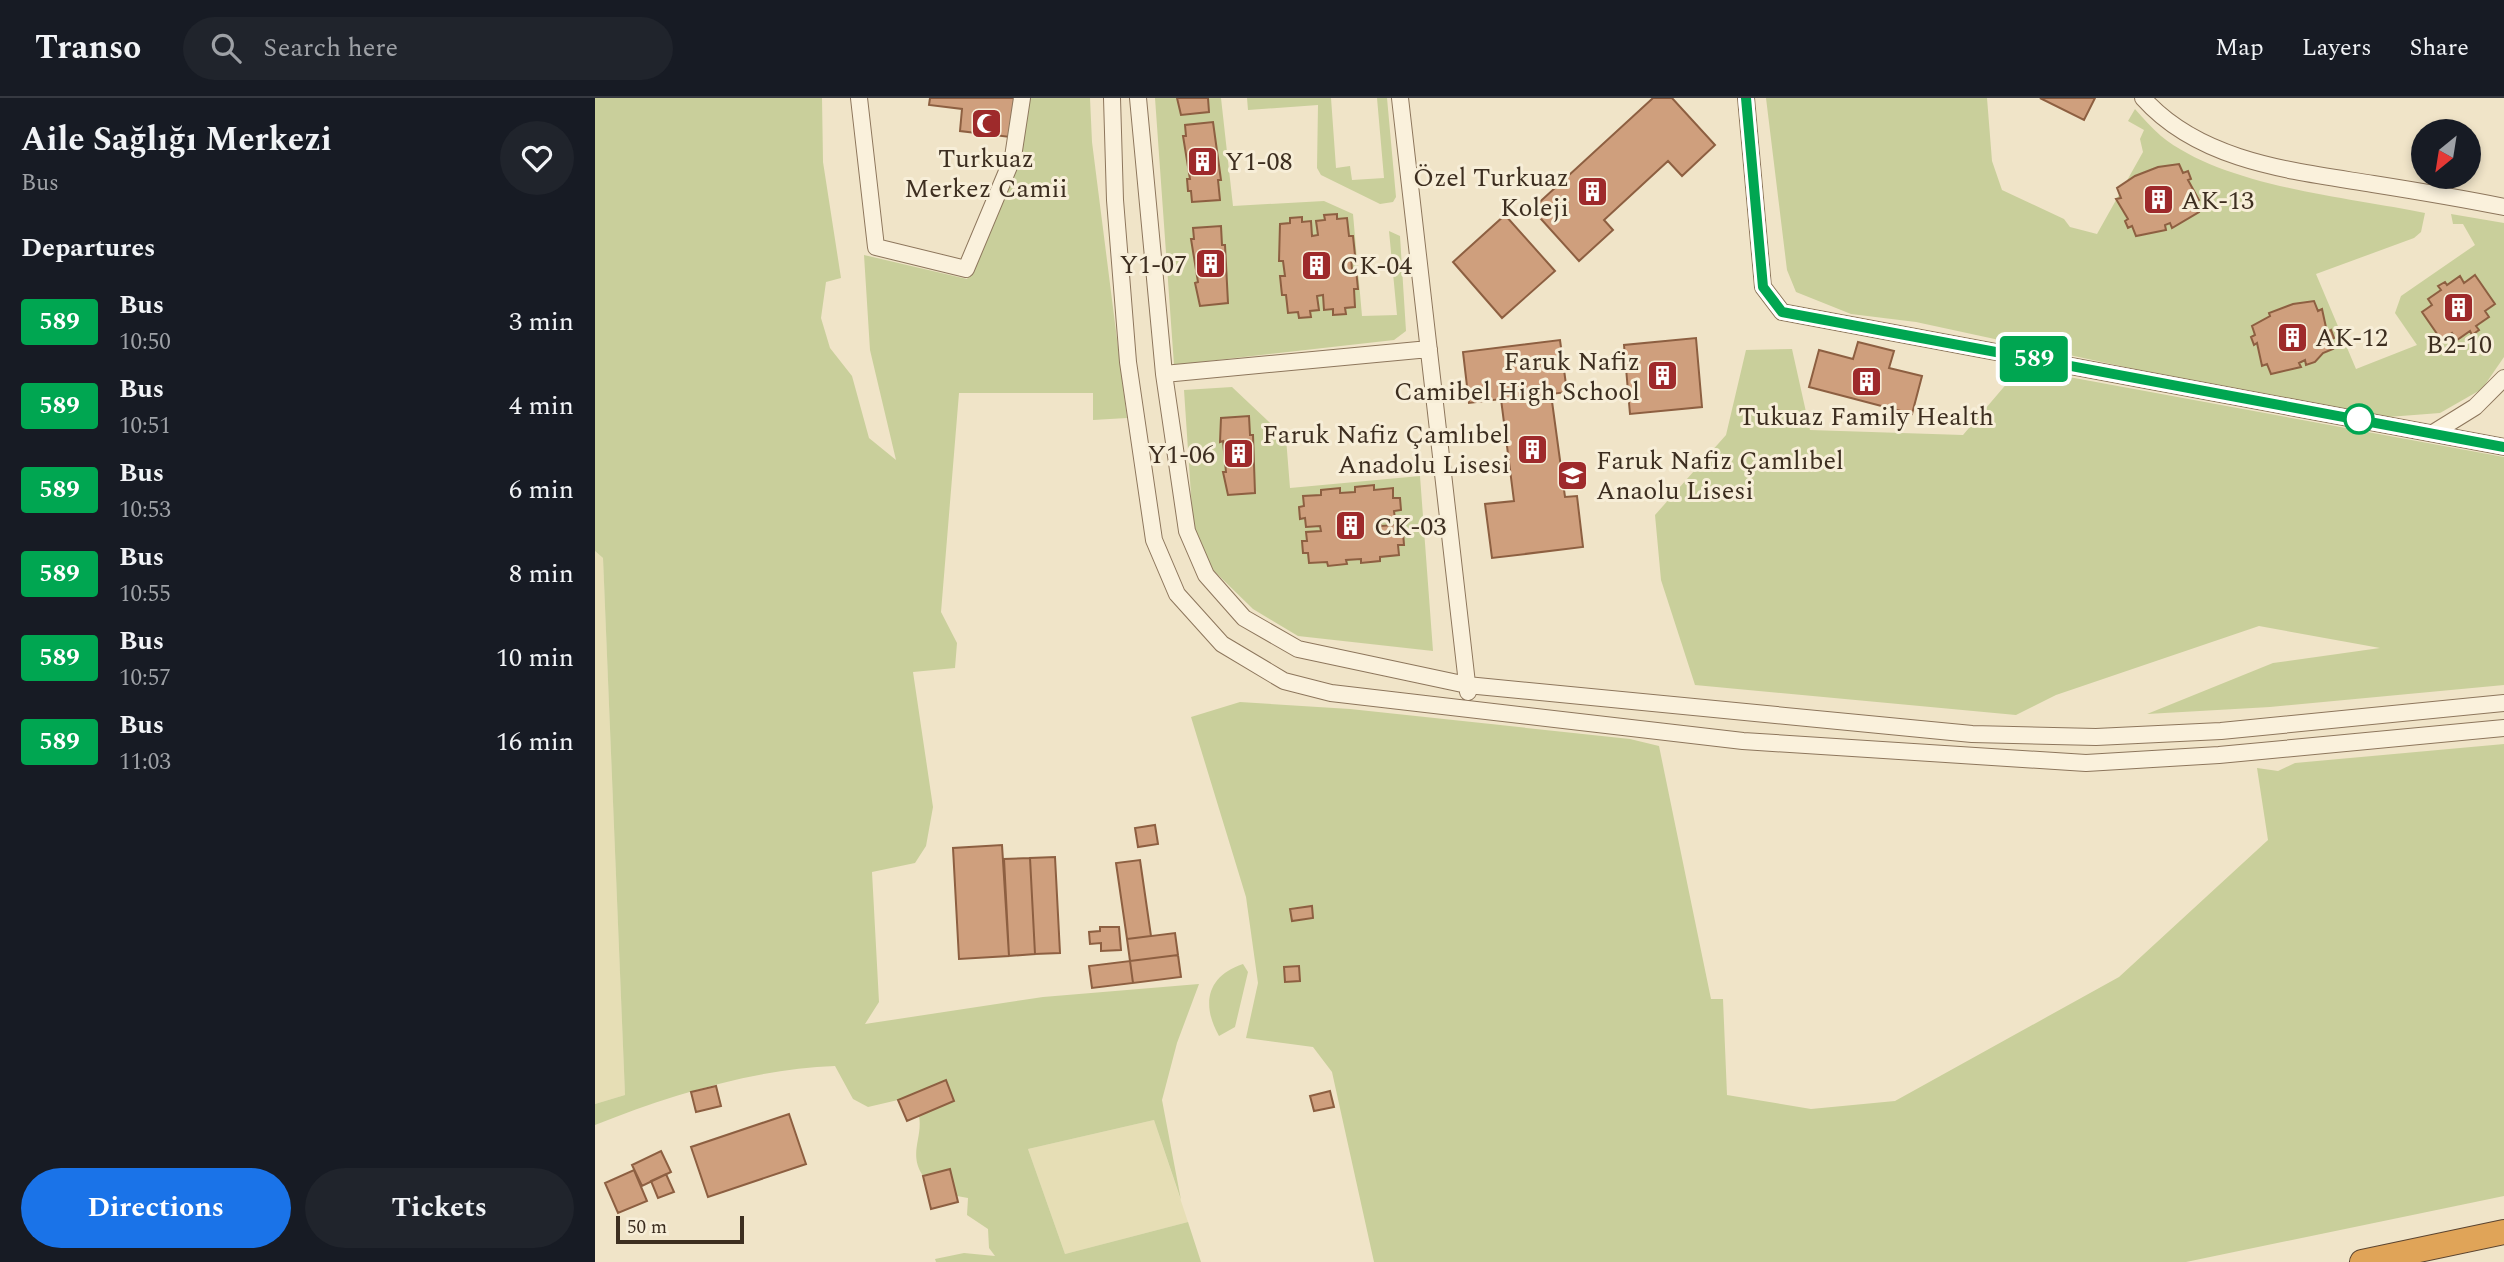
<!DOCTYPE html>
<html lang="en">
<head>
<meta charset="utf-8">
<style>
  body { margin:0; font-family:Spectral,serif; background:#20242c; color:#f1f3f6; height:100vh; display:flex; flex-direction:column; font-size:26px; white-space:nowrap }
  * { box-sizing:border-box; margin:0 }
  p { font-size:23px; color:#9ea1a6 }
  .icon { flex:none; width:38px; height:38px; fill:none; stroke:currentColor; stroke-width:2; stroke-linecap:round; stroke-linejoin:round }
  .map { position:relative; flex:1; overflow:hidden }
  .side { display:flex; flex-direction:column; background:#171b24; width:595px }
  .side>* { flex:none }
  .badge { padding:0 14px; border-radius:5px; font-size:24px; line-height:46px }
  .needle { width:46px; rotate:210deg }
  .buttons { position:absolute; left:1816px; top:21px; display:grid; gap:14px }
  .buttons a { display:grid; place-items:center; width:70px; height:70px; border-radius:50%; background:#171b24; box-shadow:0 4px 10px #0003; font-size:35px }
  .scale { position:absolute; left:21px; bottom:18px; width:128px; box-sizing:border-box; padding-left:7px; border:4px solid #3d2e20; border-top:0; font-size:19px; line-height:24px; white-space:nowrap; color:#3d2e20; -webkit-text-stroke:5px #f7eed8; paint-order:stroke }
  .map>.badge { position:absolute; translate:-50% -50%; box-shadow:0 0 0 4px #fff }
  h2 { padding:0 21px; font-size:26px; line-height:63px }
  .round { display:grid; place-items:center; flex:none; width:74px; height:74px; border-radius:37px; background:#20242c }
  .overview { display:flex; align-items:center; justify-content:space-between; height:119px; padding:0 21px }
  h1 { font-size:33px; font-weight:700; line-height:52px }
  .cta { display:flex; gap:14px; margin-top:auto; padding:14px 21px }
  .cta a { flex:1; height:80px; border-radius:42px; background:#1a73e8; color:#fff; font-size:28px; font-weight:700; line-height:80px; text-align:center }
  .cta a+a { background:#20242c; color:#f1f3f6 }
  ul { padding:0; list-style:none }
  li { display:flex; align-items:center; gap:21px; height:84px; padding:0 21px }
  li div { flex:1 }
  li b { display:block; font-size:26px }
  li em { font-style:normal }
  li .badge { min-width:77px; font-weight:700; text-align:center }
  header { display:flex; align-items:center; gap:42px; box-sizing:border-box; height:98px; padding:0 35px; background:#171b24; border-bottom:2px solid #363941 }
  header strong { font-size:33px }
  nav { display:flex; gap:38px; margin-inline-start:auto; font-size:24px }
  .search { width:490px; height:63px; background:#20242c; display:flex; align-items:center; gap:18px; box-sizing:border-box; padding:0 24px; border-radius:38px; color:#9ea1a6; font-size:26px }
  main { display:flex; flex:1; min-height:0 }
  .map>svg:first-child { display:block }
  .farmland { fill:#e6deb5 }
  .green { fill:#c9cf9b }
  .building { fill:#cf9f7d; stroke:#8d5f41; stroke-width:2 }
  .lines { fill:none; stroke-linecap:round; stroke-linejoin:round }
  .minor-casing { stroke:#8d765c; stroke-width:18 }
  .highway-casing { stroke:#5b4430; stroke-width:26 }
  .minor { stroke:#faf1dc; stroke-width:16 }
  .highway { stroke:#e0a458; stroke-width:24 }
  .line-casing { stroke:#fff; stroke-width:16 }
  .line { stroke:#00a651; stroke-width:10 }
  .stop-dot { fill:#fff; stroke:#00a651; stroke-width:3.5 }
  .labels { text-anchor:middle; stroke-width:6; stroke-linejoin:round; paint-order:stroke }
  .poi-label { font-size:26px; fill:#3d2e20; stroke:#f7eed8; text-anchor:start }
</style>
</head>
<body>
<header>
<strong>Transo</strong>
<div class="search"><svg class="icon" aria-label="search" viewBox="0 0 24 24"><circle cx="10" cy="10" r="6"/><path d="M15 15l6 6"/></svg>Search here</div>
<nav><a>Map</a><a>Layers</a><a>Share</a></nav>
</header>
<main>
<section class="side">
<div class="overview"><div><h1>Aile Sağlığı Merkezi</h1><p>Bus</p></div><a class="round"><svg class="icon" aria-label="heart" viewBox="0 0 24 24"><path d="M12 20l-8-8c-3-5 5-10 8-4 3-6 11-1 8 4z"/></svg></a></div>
<h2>Departures</h2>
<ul>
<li><span class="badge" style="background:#00a651;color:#fff">589</span><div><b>Bus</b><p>10:50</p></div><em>3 min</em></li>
<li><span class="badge" style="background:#00a651;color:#fff">589</span><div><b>Bus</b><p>10:51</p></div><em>4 min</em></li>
<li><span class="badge" style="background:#00a651;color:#fff">589</span><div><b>Bus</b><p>10:53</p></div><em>6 min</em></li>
<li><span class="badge" style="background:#00a651;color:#fff">589</span><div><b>Bus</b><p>10:55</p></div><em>8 min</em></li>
<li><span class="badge" style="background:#00a651;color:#fff">589</span><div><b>Bus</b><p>10:57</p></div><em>10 min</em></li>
<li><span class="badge" style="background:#00a651;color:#fff">589</span><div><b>Bus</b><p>11:03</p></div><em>16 min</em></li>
</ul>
<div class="cta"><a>Directions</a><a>Tickets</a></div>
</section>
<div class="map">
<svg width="1909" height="1164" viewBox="0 0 1909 1164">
  <rect width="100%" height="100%" fill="#f0e4c8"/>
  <path class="farmland" d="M0,453L8,460L30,997L0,1006Z
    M559,1022L593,1124L470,1156L433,1051Z"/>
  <path class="green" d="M0,0H227L228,64L246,180L231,184L226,220L235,250L257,278L274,340L301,362L275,252L269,157L372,181L391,143L427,0H495L497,44L532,320L498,322V295H364L346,514L362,545L360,570L318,574L338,709L331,748L320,765L277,774L284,904L270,926L448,899L604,886L582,945L567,1002L586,1102L559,1022L433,1051L470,1156L593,1124L606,1164H341L340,1161L369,1155L400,1158L394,1150L393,1131L372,1117L373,1100L362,1098L355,1071L328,1078C313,1056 328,1040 324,1018L359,1003L350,983L303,1002L273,1009L258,1001L240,968C159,971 75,997 0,1027V1006L30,997L8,460L0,453Z
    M560,0H626L638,108L729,103L758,116L767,218L802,217L794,133L805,138L811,233L799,242L579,267Z
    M652,0H736L741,70L755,68L757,82L789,80L782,0H792L801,99L798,104L785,106L726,77L722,70L723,7L653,12Z
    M1171,0H1392L1397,63L1407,92L1469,121L1475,129L1502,136L1548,54L1545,41L1549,32L1533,23L1540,11C1548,20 1557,30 1566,38C1629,89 1752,99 1830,115L1826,134L1819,140L1721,176L1761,271L1822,247L1800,215L1806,198L1880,147L1868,126H1858L1856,116L1909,125V259L1887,291L1845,315L1793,319L1544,272L1321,224L1256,216L1201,194L1192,172Z
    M1197,251L1215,332L1368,337L1425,270L1909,359V587L1675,609L1552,616L1678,565L1785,550L1664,528L1461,597L1421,617L1100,587L1066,482L1060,417L1131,337L1151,252Z
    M637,289L691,340L695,390L825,378L838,553L703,538L658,511L616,470L598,427L589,292Z
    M645,604L755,611L1035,641L1064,648L1116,901H1128L1132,997L1216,1011L1300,1003L1524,879L1673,742L1662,670L1683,673L1700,665L1909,646V1098L1591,1164H779L737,974L718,949L651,940L663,885L651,799L596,619Z
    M648,866L653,874L640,929L624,938C606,906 612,878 648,866Z"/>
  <path class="building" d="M335,0H421L415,39L365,33L367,11L334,7Z
    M582,0H613L614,14L586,17Z
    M1058,0H1077L1120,47L1087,78L1073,63L1009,122L1018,132L984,163L937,111Z
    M1445,0H1500L1489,22Z
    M618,24L626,82H623L625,102L597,104L596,93H593L592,81H595L588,38H591L590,27Z
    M1584,66L1588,75L1593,73L1596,81L1593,82L1604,102L1600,104L1604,114L1577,130L1575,125L1570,127L1571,132L1541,138L1537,128L1533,130L1530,123L1533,121L1521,101L1526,100L1522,90L1540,78L1563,69Z
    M742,116V121L752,120L754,138H758L760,157H756L757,172L761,171L763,191H759L760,209L750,210L751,216L738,217V211L729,212L728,197L722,198L724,212L715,213L716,219L704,220L703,214L693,215L691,197H687L685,178H690L688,163H684L685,126L695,125V120L707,119V124L716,123L717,138L723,137L721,123L730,122L729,117Z
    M910,117L960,173L907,220L858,164Z
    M626,128L627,147H630L633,205L605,208L600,185L603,184L596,141H599L598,130Z
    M1880,177L1900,206L1890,213L1894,219L1881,228L1884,232L1877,237L1875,233L1862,242L1857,235L1847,243L1827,214L1837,207L1833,201L1846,192L1843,188L1850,184L1852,187L1865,178L1869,185Z
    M1719,203L1723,213L1727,211L1732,234L1736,232L1739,240L1734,242L1738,251L1728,255L1720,264L1711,267L1710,262L1704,265L1706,269L1676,276L1672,266L1667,268L1662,245L1659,247L1656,239L1660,237L1657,228L1675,218L1674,215L1698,206Z
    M1101,240L1107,309L1035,316L1029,247Z
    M965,242L972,294L956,296L970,399L982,398L988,449L897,460L890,406L919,403L906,301L874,305L868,254Z
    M1263,244L1299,253L1294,270L1327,278L1317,316L1214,289L1224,252L1258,261Z
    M654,318L655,337H658L660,395L633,397L628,374H631L628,343L625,344L626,320Z
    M779,387V392L798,390V400H805L806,412L799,413L800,421L786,422V428L801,427V435L808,434L809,447H803L804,457L785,459V463L766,465V461L751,462L752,466L733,468L732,464L714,465L713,455H708L707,443H712L711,434L726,433L725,428L711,429L710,420L705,421L704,409L709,408L708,398L726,397V392L745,390V395L760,394V389Z
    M560,727L563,746L543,749L540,730Z
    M407,747L414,858L364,861L358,750Z
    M460,759L465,855L440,856L435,760Z
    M435,760L440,856L414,858L409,761Z
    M545,762L556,838L532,841L521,765Z
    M717,808L718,820L697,823L695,811Z
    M505,829H524L526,852L506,853V845L495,846L494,834L505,833Z
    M580,835L583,857L535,863L532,841Z
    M583,857L586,879L538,885L535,863Z
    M535,863L538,885L497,890L494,868Z
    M704,868L705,883L690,884L689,869Z
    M351,982L359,1003L312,1023L303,1002Z
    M121,988L126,1008L101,1014L96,994Z
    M735,993L739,1009L719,1013L715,998Z
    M194,1016L211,1066L113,1099L96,1049Z
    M66,1053L76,1074L47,1088L37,1067Z
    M355,1071L363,1104L336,1111L328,1078Z
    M39,1072L52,1103L23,1115L10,1085Z
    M71,1076L79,1094L63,1100L56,1083Z"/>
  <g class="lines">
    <defs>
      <path id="minor" d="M264,0L281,149L371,171L418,59L427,0
        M517,0L520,102L533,264L559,442L582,496L627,546L689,583L736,595L1148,643L1491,665L1624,657L1909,630
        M543,0L569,276L592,433L611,477L649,520L703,551L872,587L1377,636L1501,639L1626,633L1909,605
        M805,0L873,594
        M1151,0L1168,189L1187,214L1909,349
        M1548,0C1605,64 1698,73 1778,86C1822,93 1865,100 1909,109
        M569,276L834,251
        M1838,335L1880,309L1909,280"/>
      <path id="highway" d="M1767,1164L1909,1134"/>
    </defs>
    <use href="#minor" class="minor-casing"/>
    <use href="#highway" class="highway-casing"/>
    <use href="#minor" class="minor"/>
    <use href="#highway" class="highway"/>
  </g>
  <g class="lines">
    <defs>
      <path id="line" d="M1151,0L1168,189L1187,214L1909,349"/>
    </defs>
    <use href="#line" class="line-casing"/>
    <use href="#line" class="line"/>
  </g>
  <defs>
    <symbol id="mosque-square" viewBox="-11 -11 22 22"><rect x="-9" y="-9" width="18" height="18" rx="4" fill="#9e2a2b" stroke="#f7eed8"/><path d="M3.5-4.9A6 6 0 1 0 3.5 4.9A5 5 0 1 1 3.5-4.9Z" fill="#fff"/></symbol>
    <symbol id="building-square" viewBox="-11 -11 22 22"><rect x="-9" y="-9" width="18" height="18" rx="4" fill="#9e2a2b" stroke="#f7eed8"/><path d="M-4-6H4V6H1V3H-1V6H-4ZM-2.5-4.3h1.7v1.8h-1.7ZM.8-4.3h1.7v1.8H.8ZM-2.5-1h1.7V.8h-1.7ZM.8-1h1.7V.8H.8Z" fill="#fff"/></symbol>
    <symbol id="school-square" viewBox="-11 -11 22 22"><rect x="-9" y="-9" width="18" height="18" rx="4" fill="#9e2a2b" stroke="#f7eed8"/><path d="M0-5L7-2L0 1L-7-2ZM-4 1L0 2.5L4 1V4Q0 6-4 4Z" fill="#fff"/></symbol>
  </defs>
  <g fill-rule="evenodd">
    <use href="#mosque-square" x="374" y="8" width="35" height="35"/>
    <use href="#building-square" x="590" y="46" width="35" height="35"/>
    <use href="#building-square" x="980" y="76" width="35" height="35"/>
    <use href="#building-square" x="1546" y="84" width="35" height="35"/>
    <use href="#building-square" x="598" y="148" width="35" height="35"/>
    <use href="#building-square" x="704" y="150" width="35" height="35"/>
    <use href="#building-square" x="1846" y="192" width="35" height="35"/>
    <use href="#building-square" x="1680" y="222" width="35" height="35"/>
    <use href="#building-square" x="1050" y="260" width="35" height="35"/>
    <use href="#building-square" x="1254" y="266" width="35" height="35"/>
    <use href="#building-square" x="920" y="334" width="35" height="35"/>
    <use href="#building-square" x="626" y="338" width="35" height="35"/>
    <use href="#school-square" x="960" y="360" width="35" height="35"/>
    <use href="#building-square" x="738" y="410" width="35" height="35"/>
  </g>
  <circle class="stop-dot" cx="1764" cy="321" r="14"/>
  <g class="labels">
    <g class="poi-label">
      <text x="391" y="69" text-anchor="middle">Turkuaz<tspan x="391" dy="30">Merkez Camii</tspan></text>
      <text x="630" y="72">Y1-08</text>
      <text x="974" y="88" text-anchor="end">Özel Turkuaz<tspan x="974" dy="30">Koleji</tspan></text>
      <text x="1586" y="111">AK-13</text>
      <text x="592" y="175" text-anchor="end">Y1-07</text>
      <text x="745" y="176">CK-04</text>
      <text x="1720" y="248">AK-12</text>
      <text x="1864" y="255" text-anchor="middle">B2-10</text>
      <text x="1045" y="272" text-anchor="end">Faruk Nafiz<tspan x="1045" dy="30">Camibel High School</tspan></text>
      <text x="1271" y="327" text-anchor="middle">Tukuaz Family Health</text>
      <text x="915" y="345" text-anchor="end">Faruk Nafiz Çamlıbel<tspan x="915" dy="30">Anadolu Lisesi</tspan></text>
      <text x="620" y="365" text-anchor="end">Y1-06</text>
      <text x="1001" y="371">Faruk Nafiz Çamlıbel<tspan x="1001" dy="30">Anaolu Lisesi</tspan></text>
      <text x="779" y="437">CK-03</text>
    </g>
  </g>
</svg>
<div class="buttons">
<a><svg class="needle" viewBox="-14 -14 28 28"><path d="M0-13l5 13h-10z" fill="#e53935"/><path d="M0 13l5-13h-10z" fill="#9ea1a6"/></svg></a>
</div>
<div class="scale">50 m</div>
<b class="badge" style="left:1439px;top:261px;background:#00a651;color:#fff">589</b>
</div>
</main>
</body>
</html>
